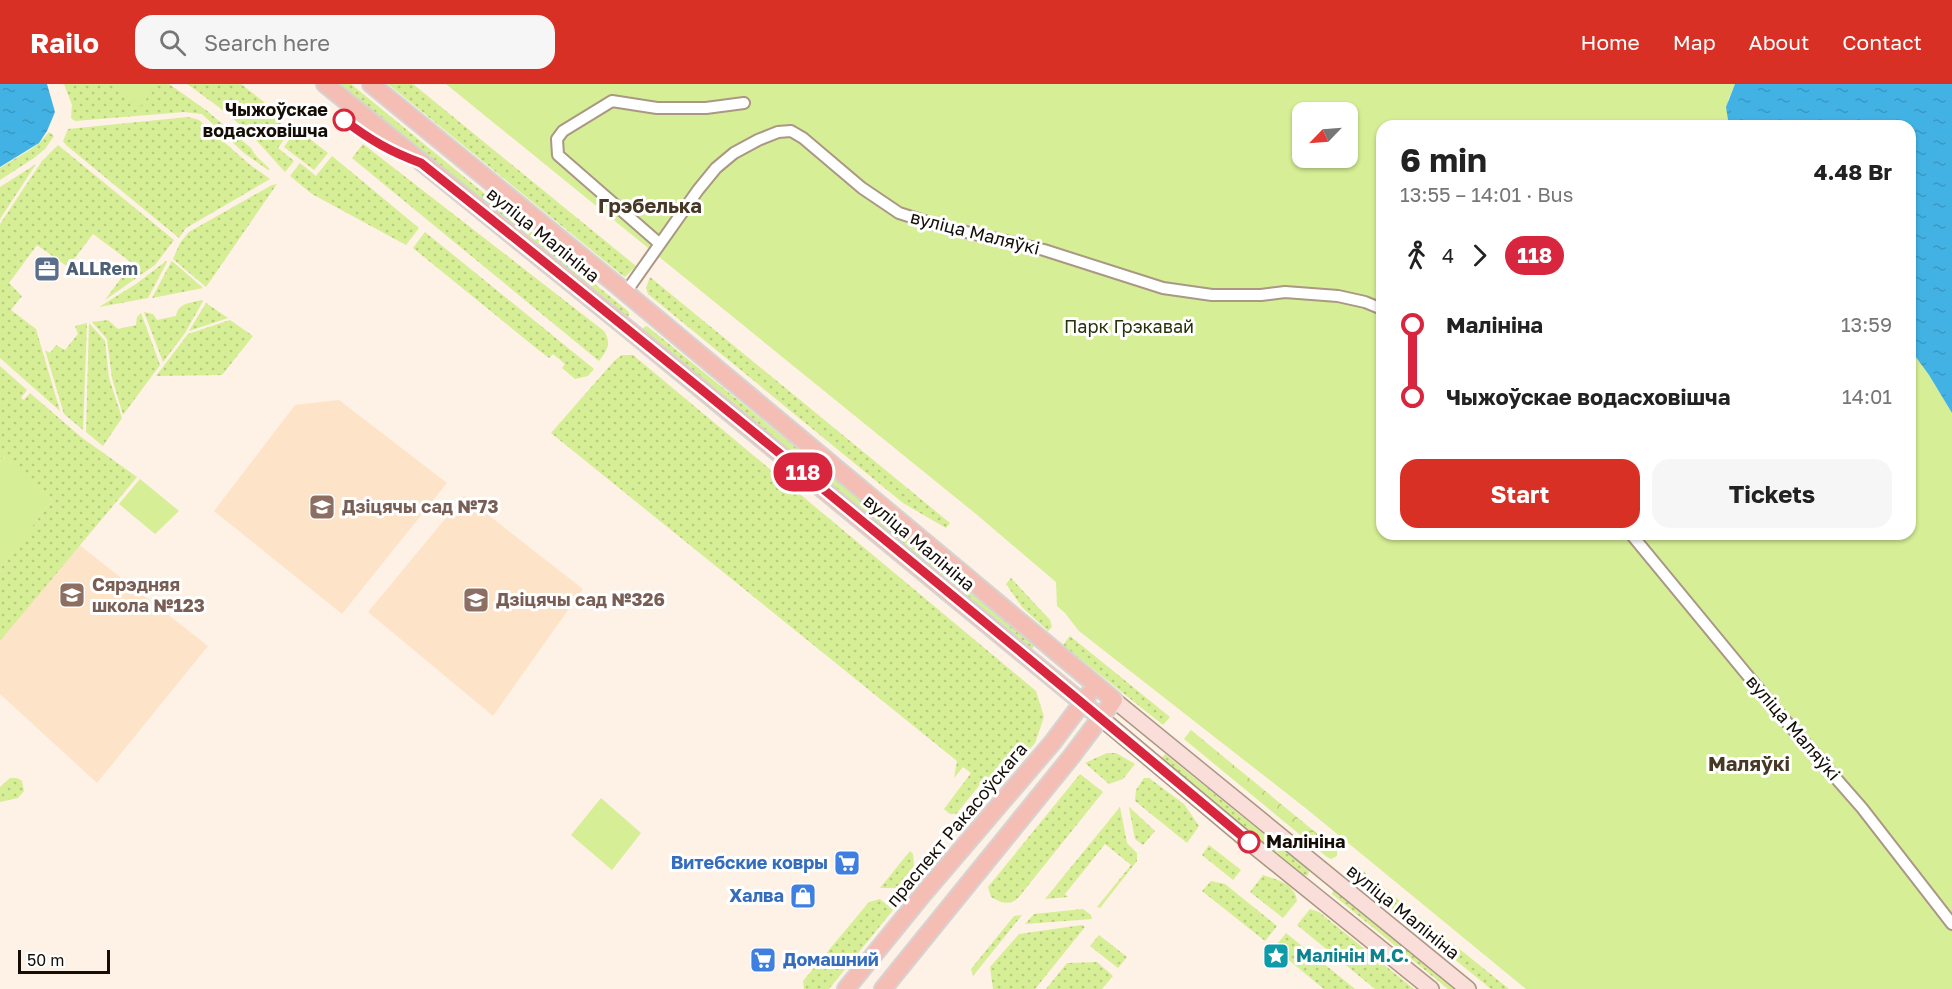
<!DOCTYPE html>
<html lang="en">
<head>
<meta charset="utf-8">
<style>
  body { margin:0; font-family:"Golos Text",sans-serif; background:#f6f6f6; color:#222; height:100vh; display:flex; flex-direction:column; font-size:22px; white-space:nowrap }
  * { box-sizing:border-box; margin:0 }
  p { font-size:20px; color:#767676 }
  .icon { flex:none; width:33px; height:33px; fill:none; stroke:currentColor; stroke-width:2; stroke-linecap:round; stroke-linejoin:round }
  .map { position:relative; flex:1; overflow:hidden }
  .side { position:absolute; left:1376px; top:36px; width:540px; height:420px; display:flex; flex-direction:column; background:#fff; border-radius:18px; box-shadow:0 2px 4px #0004 }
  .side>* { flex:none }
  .badge { padding:0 12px; border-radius:20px; font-size:21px; line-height:39px }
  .needle { width:39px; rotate:245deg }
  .buttons { position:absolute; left:1292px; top:18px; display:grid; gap:12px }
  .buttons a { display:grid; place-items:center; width:66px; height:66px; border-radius:12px; background:#fff; box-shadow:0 2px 4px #0004; font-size:30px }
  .scale { position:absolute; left:18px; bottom:15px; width:92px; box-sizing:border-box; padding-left:6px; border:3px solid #140e07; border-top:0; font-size:16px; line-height:21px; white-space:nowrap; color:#140e07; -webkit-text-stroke:4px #fff; paint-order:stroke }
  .map>.badge { position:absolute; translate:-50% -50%; box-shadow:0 0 0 3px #fff }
  .legs { display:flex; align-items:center; gap:9px; height:66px; padding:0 24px; font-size:20px }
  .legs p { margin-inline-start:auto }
  .head { display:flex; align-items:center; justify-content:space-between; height:102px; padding:0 24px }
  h1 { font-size:33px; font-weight:700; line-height:45px }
  .primary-button { display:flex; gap:12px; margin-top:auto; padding:12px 24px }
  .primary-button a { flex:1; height:69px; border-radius:18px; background:#d93025; color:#fff; font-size:24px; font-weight:700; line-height:69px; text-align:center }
  .primary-button a+a { background:#f6f6f6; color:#222 }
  ul { padding:0 24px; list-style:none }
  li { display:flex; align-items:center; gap:21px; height:72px; font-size:22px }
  li i { display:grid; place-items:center; width:9px; height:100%; margin:0 8px; background:currentColor }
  li i::after { content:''; width:15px; height:15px; margin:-8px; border:4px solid; border-radius:50%; background:#fff }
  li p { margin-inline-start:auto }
  li:first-child i { background:linear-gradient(#0000 50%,currentColor 0) }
  li:last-child i { background:linear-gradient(currentColor 50%,#0000 0) }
  header { display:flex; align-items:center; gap:36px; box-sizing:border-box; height:84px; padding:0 30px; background:#d93025; color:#fff }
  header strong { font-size:28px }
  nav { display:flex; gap:33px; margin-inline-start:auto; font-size:21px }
  .search { width:420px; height:54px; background:#f6f6f6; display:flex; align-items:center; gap:15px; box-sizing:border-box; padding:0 21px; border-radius:18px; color:#767676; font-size:22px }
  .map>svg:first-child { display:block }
  .built { fill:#fde4c9 }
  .grass { fill:url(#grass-dots) }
  .forest { fill:url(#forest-crowns) }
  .park { fill:#d6ee95; fill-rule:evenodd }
  .water { fill:url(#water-ripples) }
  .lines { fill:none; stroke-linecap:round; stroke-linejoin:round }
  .minor-casing { stroke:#aa9784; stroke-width:14 }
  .secondary-casing { stroke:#aa9784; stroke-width:18 }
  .primary-casing { stroke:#d5d4d2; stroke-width:20 }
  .minor { stroke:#fff; stroke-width:10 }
  .secondary { stroke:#f9deda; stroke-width:15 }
  .primary { stroke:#f4beb5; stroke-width:16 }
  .line-1-casing { stroke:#fff; stroke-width:14 }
  .line-1 { stroke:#d7263d; stroke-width:9 }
  .stop-1-dot { fill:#fff; stroke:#d7263d; stroke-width:3 }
  .labels { text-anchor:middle; stroke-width:6; stroke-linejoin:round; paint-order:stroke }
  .stop-label { font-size:18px; font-weight:bold; fill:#140e07; stroke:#fff; text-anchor:end }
  .street-label { font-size:18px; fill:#140e07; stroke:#fff }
  .service-label { font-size:18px; font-weight:bold; fill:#4e5e75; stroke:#fff; text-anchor:start }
  .park-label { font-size:18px; fill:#293209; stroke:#fff }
  .education-label { font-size:18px; font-weight:bold; fill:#785e54; stroke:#fff; text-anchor:start }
  .shop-label { font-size:18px; font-weight:bold; fill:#366cbe; stroke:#fff; text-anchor:end }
  .culture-label { font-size:18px; font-weight:bold; fill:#0d838f; stroke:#fff; text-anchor:start }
  .neighbourhood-label { font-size:20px; font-weight:bold; fill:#473826; stroke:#fff }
</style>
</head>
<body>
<header>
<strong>Railo</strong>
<div class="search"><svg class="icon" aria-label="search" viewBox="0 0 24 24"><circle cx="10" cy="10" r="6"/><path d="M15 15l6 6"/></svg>Search here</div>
<nav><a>Home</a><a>Map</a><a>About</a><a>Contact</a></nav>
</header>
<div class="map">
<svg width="1952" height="905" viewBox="0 0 1952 905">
  <defs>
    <pattern id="grass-dots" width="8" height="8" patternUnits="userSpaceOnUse" patternTransform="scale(1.5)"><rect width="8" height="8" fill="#d6ee95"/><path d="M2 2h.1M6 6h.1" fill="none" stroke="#b7cb7f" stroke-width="1.8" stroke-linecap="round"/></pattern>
    <pattern id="forest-crowns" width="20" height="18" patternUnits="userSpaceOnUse" patternTransform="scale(1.5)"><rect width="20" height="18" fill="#d6ee95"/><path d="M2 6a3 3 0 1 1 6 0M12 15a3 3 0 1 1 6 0" fill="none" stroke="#b7cb7f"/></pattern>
    <pattern id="water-ripples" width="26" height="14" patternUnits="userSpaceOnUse" patternTransform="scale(1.5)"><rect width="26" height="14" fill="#42b2e4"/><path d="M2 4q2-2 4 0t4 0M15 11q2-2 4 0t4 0" fill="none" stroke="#3998c2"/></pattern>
  </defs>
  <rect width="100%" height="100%" fill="#fef1e5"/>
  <path class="built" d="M339,316L447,399L342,530L214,427L295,321Z
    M0,378L45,434L208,562L97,699L0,610Z
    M464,412L583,505L493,632L368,528Z"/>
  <path class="grass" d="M64,0H169L206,26L251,64L256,72L270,85L268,86L244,69L202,30L184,28L75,37L71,34L72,21Z
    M187,0H241L278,29L285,54L278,64L294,77L285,88C275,78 267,67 257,57C237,36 211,17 187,0Z
    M339,0H351L629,228V232L626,234Z
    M388,0H413L636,182L625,193L622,191Z
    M188,33L199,36L249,80L270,95L186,144L179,154L66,61L63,57L68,45Z
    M297,45L328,69L314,86L284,63Z
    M49,48L54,52L45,65L34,74L0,96V84C20,71 34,67 49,48Z
    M363,60L604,247C612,260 607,266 599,277L352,74Z
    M58,61L174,156L155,181L105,216L132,179L93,150L68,183L37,161L9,199L22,212L11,226L36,245L60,327L0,274V140L42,77Z
    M332,72L419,144L406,161L312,110L290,92L300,79L316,92Z
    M36,80L0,135V103Z
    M277,100L206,203L173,175L180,159L189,148L272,101Z
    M425,148L594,285L588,292L575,295L562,284L565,280L553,270L549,274L536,264L413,164Z
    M166,177L167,178L148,214L99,223L136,200Z
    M172,177L203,204L152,214L170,180Z
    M650,193L950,439L946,444L903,419L648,210L646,204Z
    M202,216L203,217L185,249L163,278L144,228L153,230L157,236L176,232C178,219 190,219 202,216Z
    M206,219L228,234L189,247Z
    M141,229L160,281L123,331L112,294L107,255L92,238L108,236L118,245L136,241L137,233Z
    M230,236L253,252L222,291L156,292L188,250Z
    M87,239L83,346L64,330L45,266L50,269L56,261L65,266L78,250L75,242Z
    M89,239L105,257L109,294L122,334L103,362L86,348Z
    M647,242L1036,559L1032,565L642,247L644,243Z
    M622,271H633L1036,607L1044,633L1035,659L964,741L960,733L986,701L982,698L956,730H950L944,725L971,689L963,683L954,694L957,677L551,349L615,276Z
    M0,282L27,306L21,314L24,316L30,309L81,353L137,393L0,557V485L52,416L4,373L0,378Z
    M1011,494L1050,536L1052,543L1048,547L1022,523L1006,500Z
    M1070,552L1170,633L1163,641L1063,561Z
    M1107,669H1116L1135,680L1123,695L1109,700L1085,679Z
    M1165,670L1309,786L1308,792L1303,791L1160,676Z
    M1080,690L1103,708L1018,814C1009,822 1001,819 991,813L988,803Z
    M10,694H17L22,697L24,707L18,714L0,718V703Z
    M1144,694H1149L1184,720L1199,742L1187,759L1135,717L1136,706Z
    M1120,723L1127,759L1137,769V777L1100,824L1097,823L1131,781L1105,760L1065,810L1068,813L1045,815Z
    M1129,723L1155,747L1143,761L1135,755Z
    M1209,761L1241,786L1233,796L1202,771Z
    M910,767L913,770L914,782L896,804H880Z
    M1349,783H1358L1509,905H1491L1346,787V785Z
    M1263,791C1278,796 1295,800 1297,817L1283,834L1250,808Z
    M1211,797L1225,800L1277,842L1265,857L1202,807Z
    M1334,805L1337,806L1458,905H1448L1332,810Z
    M880,815L893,826L829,905H804L803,897L869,818Z
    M1083,825L1091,831L1092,835L1025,840L1034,830Z
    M1310,825L1319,828L1414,905H1375L1297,841Z
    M1022,831L973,892L971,885L1014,832Z
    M1082,841L1085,843L1035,905H993L990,883L1019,850Z
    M1286,849L1355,905H1324L1274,864Z
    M1099,851L1127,873L1118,884L1090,862Z
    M1097,878L1113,892L1102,905H1046L1067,879Z"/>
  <path class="forest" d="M1191,646L1337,766V772L1331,775L1327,773L1184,655Z"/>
  <path class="park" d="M110,0H158L141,22Z
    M446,0H1735L1728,16L1729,42H1382V450H1910V265L1929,291L1952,329V905H1526L1308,726L1079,547L1065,529L1057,522L1056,498L976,430ZM1302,28H1347V74H1302Z
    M5,373L52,416L0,485V378Z
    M140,395L179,427L155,450L119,420Z
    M601,714L641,749L612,786L571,751Z"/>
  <path class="water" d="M0,0H47L55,28L47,47L39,59L0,83Z
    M1735,0H1952V329L1929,291L1910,265V42H1729L1726,23Z"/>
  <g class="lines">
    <defs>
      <path id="minor" d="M660,160L558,71L557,55L563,47L612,17L657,24H706L744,19
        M626,208L698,106L716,84L734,69L758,56L778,48L791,47L803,54L862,104L899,129L940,142L1044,166L1163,204L1212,211H1261L1285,208L1338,212L1365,218L1382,225
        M1631,450L1777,627L1862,724L1952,840"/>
      <path id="secondary" d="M1114,616L1468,905
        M1101,634L1249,758L1431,905"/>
      <path id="primary" d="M325,0L629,246L1101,634
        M371,0L618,202L1114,616L1071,673L883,905
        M846,905L924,809L1053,658L1088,611"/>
    </defs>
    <use href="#minor" class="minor-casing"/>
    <use href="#secondary" class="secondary-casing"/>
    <use href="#primary" class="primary-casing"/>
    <use href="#minor" class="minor"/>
    <use href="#secondary" class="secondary"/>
    <use href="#primary" class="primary"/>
  </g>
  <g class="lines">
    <defs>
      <path id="line-1" d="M344,36C370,56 391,68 421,79C700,302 975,529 1249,758"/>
    </defs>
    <use href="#line-1" class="line-1-casing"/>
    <use href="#line-1" class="line-1"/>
  </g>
  <defs>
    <symbol id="office-square" viewBox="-11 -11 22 22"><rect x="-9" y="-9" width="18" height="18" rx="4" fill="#5c6f8a" stroke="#fff"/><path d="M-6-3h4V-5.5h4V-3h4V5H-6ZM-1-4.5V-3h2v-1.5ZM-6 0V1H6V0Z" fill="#fff"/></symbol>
    <symbol id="school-square" viewBox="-11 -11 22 22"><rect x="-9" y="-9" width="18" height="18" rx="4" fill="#8d6e63" stroke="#fff"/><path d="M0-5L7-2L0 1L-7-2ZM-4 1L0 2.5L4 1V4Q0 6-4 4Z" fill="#fff"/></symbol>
    <symbol id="supermarket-square" viewBox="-11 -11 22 22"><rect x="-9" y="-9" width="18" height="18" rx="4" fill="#3f7fe0" stroke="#fff"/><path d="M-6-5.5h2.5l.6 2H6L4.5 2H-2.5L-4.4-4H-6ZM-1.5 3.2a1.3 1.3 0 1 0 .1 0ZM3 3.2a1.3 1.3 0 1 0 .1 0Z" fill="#fff"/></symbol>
    <symbol id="shop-square" viewBox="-11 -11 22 22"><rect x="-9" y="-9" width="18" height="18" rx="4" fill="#3f7fe0" stroke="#fff"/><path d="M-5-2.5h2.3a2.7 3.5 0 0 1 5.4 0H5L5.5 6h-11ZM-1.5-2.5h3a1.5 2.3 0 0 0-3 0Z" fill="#fff"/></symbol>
    <symbol id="sight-square" viewBox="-11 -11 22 22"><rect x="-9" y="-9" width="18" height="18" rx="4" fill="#0f9aa8" stroke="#fff"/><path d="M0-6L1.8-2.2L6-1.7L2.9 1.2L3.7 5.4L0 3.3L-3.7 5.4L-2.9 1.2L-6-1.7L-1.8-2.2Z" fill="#fff"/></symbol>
  </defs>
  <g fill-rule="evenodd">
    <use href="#office-square" x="32" y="170" width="30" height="30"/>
    <use href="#school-square" x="307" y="408" width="30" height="30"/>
    <use href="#school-square" x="57" y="496" width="30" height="30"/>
    <use href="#school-square" x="461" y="501" width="30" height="30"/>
    <use href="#supermarket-square" x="832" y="764" width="30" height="30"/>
    <use href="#shop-square" x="788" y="797" width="30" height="30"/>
    <use href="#sight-square" x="1261" y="857" width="30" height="30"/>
    <use href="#supermarket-square" x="748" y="861" width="30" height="30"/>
  </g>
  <g class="stop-1-dot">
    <circle cx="344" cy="36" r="10"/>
    <circle cx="1249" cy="758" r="10"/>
  </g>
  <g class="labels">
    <g class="stop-label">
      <text x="328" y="32">Чыжоўскае<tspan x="328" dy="21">водасховішча</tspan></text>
      <text x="1266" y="764" text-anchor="start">Малініна</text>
    </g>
    <g class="street-label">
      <text transform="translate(975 149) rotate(14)" y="6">вуліца Маляўкі</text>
      <text transform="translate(543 151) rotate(39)" y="6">вуліца Малініна</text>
      <text transform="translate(919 459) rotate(40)" y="6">вуліца Малініна</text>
      <text transform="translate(1793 644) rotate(49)" y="6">вуліца Маляўкі</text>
      <text transform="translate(957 741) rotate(-50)" y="6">праспект Ракасоўскага</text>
      <text transform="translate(1403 828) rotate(39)" y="6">вуліца Малініна</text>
    </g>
    <g class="service-label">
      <text x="66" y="191">ALLRem</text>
    </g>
    <g class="park-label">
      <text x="1129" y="249">Парк Грэкавай</text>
    </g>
    <g class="education-label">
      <text x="342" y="429">Дзіцячы сад №73</text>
      <text x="92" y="507">Сярэдняя<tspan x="92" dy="21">школа №123</tspan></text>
      <text x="496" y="522">Дзіцячы сад №326</text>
    </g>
    <g class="shop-label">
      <text x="828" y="785">Витебские ковры</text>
      <text x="784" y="818">Халва</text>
      <text x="783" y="882" text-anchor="start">Домашний</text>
    </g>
    <g class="culture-label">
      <text x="1296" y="878">Малінін М.С.</text>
    </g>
    <g class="neighbourhood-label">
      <text x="650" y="129">Грэбелька</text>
      <text x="1749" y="687">Маляўкі</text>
    </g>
  </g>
</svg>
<div class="buttons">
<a><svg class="needle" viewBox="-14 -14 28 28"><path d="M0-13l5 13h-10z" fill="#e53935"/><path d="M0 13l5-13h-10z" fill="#767676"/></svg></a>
</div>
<div class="scale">50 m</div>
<b class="badge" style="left:803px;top:388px;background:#d7263d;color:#fff">118</b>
<section class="side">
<div class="head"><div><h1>6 min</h1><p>13:55 – 14:01 · Bus</p></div><b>4.48 Br</b></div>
<div class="legs"><svg class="icon" aria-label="walk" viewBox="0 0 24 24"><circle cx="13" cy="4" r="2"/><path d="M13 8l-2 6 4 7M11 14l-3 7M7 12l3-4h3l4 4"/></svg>4<svg class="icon" aria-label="forward" viewBox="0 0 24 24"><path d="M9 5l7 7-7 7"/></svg><b class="badge" style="background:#d7263d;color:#fff">118</b></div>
<ul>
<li><i style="color:#d7263d"></i><b>Малініна</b><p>13:59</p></li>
<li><i style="color:#d7263d"></i><b>Чыжоўскае водасховішча</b><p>14:01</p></li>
</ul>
<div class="primary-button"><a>Start</a><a>Tickets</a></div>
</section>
</div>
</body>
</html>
